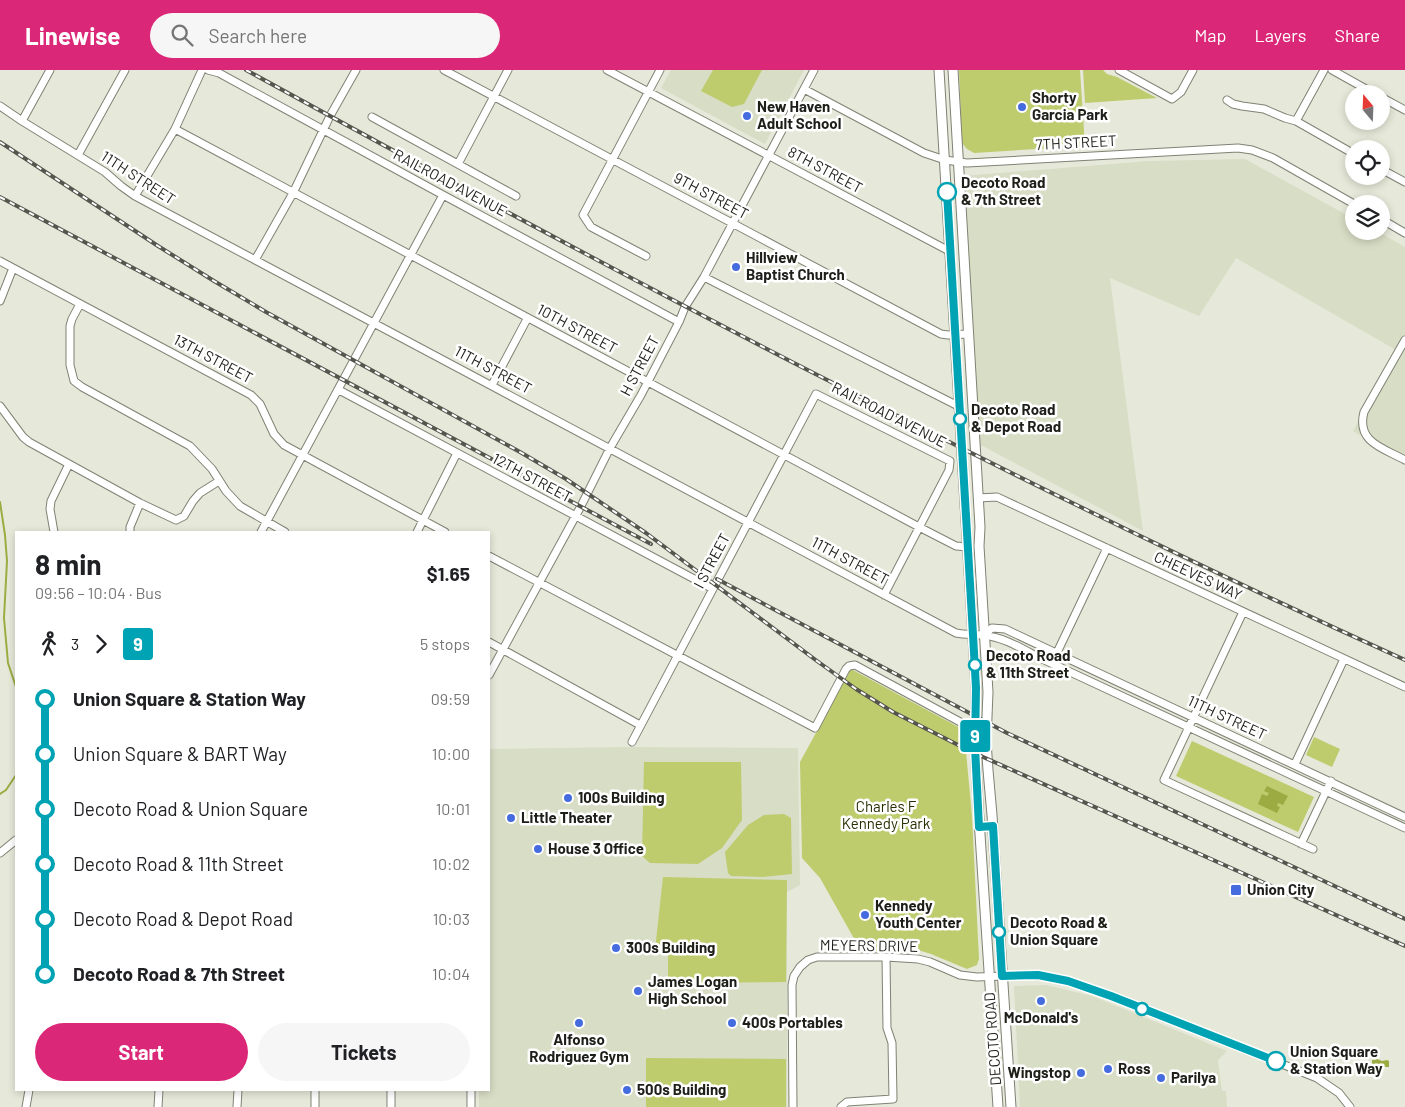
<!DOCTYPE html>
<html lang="en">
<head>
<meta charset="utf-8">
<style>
  body { margin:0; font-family:Barlow,sans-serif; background:#f6f6f6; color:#202124; height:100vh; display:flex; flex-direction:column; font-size:19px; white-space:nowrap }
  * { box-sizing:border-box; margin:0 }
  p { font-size:16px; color:#757577 }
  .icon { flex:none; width:28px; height:28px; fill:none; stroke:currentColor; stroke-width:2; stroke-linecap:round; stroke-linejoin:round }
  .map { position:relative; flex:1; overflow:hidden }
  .details { position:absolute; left:15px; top:461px; width:475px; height:560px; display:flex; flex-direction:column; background:#fff; border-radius:0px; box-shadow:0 2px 8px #0003 }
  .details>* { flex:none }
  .badge { padding:0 10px; border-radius:4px; font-size:18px; line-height:32px }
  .needle { width:32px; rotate:341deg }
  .controls { position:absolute; left:1345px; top:15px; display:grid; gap:10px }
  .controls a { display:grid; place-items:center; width:45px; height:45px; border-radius:50%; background:#fff; box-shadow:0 2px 8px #0003; font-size:25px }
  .map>.badge { position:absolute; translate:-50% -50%; box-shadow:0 0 0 2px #fff }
  .legs { display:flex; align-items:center; gap:8px; height:55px; padding:0 20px; font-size:16px }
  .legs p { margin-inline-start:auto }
  .headline { display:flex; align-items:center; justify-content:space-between; height:85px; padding:0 20px }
  h1 { font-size:28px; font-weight:700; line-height:38px }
  .cta { display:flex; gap:10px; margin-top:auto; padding:10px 20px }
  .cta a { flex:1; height:58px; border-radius:30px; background:#db2777; color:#fff; font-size:20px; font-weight:700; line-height:58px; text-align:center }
  .cta a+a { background:#f6f6f6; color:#202124 }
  ul { padding:0 20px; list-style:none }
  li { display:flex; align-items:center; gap:18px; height:55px; font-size:19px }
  li i { display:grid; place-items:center; width:8px; height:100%; margin:0 6px; background:currentColor }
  li i::after { content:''; width:12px; height:12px; margin:-6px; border:4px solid; border-radius:50%; background:#fff }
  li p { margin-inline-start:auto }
  li:first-child i { background:linear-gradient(#0000 50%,currentColor 0) }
  li:last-child i { background:linear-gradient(currentColor 50%,#0000 0) }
  header { display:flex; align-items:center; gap:30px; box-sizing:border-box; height:70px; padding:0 25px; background:#db2777; color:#fff }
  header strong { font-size:24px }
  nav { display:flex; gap:28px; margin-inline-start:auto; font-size:18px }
  .search { width:350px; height:45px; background:#f6f6f6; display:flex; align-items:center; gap:12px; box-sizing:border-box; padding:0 18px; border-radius:28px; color:#757577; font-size:19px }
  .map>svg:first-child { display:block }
  .built { fill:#d8ddc5 }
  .green { fill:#becc6e }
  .water { fill:#9dab43 }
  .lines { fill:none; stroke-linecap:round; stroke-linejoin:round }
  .stream { stroke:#9dab43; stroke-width:2 }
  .minor-casing { stroke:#7f8274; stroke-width:9 }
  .major-casing { stroke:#7f8274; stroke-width:11 }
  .minor { stroke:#fff; stroke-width:7 }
  .major { stroke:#fff; stroke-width:9 }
  .rail-casing { stroke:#55564e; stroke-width:4 }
  .rail { stroke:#fff; stroke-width:2; stroke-dasharray:5.5; stroke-linecap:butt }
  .line-1-casing { stroke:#fff; stroke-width:11 }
  .line-1 { stroke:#00a3b4; stroke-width:8 }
  .poi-dot { fill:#456cdf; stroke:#fff; stroke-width:2 }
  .stop-1-dot { fill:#fff; stroke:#00a3b4; stroke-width:2.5 }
  .labels { text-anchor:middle; stroke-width:5; stroke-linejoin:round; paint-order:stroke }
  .poi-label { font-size:15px; font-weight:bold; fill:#1e1f19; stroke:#fff; text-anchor:start }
  .street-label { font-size:15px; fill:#1e1f19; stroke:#fff }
  .stop-label { font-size:15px; font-weight:bold; fill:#1e1f19; stroke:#fff; text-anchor:start }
  .park-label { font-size:15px; fill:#292e02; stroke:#fff }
</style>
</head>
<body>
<header>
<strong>Linewise</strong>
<div class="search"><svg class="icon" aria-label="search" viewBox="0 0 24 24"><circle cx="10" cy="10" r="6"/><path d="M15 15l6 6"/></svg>Search here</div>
<nav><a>Map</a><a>Layers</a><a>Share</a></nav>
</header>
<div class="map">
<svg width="1405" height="1037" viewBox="0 0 1405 1037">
  <rect width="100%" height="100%" fill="#e6e9d9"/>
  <path class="built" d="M671,0H804L765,74L661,18Z
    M1245,89L1354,149V161H1377L1405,177V391L1353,361L1396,280L1236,188L1199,246L1110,208L1143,461L977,373L962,106L1149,91Z
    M624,677L798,678L800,815L787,822V1037H479V1020H489V679Z
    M1046,915L1092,926L1227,981L1218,990L1222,1021H1226L1227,1037H1020L1014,916Z"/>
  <path class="green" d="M713,0H762L744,34L732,37L701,21Z
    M959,0H1080L1085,76L974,83L967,79L962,73Z
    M1083,0H1103L1107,4L1117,7L1157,28L1085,33Z
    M851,599L964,660L972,746L979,889L977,895L967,899L931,884L918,880L861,881L820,808L802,788L800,692Z
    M1314,667L1340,679L1332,697L1306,685Z
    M1192,671L1314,727L1298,762L1176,706Z
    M644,692H741L742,750L722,778L698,794L650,793L642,786Z
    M784,744L791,748L792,804L763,807L731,806L728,803L725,782L748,755L764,745Z
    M663,807L787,810L786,912L668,913V881L655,880Z
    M646,988L786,989V1037H646Z"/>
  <path class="water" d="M1267,716L1288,726L1283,735L1278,733L1277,736L1280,737L1277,743L1258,734L1262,724L1267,726L1269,723L1264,721Z
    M1377,989L1382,991L1387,990L1389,991V997H1372V990Z"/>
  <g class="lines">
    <path class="stream" d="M0,432L5,465L7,491L4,548L8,593L16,617
      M0,724L6,720L16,705"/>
    <defs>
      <path id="minor" d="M208,0L219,3L443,125L679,252
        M444,0L941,264L948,265L968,264
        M607,0L951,182
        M1119,0L1172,29L1181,22L1193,0
        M1332,0L1375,24
        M804,19L924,83L945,90L967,93L1238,78L1252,80L1273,88L1354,134
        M1381,27L1405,40
        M1227,30L1233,34L1242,36L1264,39L1285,48L1296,51L1354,84
        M0,36L22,51L105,102L121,116L135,126L956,563C965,565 974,564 983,565C1003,567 1021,578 1038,587L1405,758
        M372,47L516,126
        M22,51L50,0
        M1296,51L1324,0
        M175,59L919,457L956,476L968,477
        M78,85L125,0
        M458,94L508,0
        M1381,99L1405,112
        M135,126L175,59L202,0
        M1381,149L1405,163
        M646,186L591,157L583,145L660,0
        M255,190L293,123L330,46L356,0
        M0,191L251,325L260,334L274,364L284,375L445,462
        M704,207L960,337
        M0,231L13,198
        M80,234L72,249L70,256V295L74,311L82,317L190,376L212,399L226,421L240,436L285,462
        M1405,270L1364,342C1356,372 1383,378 1405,390
        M492,315L527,249
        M339,320L713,519
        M0,336L23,367L29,372L140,433L176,450L184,446L193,431L200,423L219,411
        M978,428L997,427L1405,617
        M54,462L50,439L51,431L69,394
        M130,462V457L140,433
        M261,462L443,125
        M417,462L457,383
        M489,486L815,658L846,599L849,596L855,595L975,660
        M1243,542L1164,710L1313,779
        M984,565L992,558L1005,559L1405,747
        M489,572L640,655
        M1052,593L1107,478
        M489,605L581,436L610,378L641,325L679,252L685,237L704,207L814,0
        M632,672L816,324L950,391L949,400L884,525
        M1295,694L1344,589
        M1301,774L1331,711
        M0,783L16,770
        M315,1020V1037
        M391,1020V1037
        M471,1020V1037
        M26,1037L29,1020
        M158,1037L159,1020
        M237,1037L238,1020
        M793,1037L792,915L794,906L800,897L808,890L817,887H886L918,889L930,892L960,905L977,907L1028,905L1050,907L1068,911L1111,926L1317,1008L1339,1023L1350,1037
        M841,1037L847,1032L893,1029L892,973L887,958L886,887"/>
      <path id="major" d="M939,0L976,618L975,677L978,734L998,1037
        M953,0L980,457L979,476L988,622L986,671L988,700L992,745L1011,1037"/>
    </defs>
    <use href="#minor" class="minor-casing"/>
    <use href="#major" class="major-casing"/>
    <use href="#minor" class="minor"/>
    <use href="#major" class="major"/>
    <defs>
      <path id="rail" d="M246,0C626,209 1010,411 1405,590
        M0,72L158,176L214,211L266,242L520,382L566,409L646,463L817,591L856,619L893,642L972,682L1405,876
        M0,127L651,474
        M717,509L1007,663L1405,849"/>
    </defs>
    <use href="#rail" class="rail-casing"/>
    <use href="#rail" class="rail"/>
  </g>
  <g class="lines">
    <defs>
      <path id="line-1" d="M947,122L973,565L976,618L975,677L979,757L993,756L1002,906L1038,905L1068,911L1111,926L1276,991"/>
    </defs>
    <use href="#line-1" class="line-1-casing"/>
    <use href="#line-1" class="line-1"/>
  </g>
  <g class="poi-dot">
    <circle cx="1022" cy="37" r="5"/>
    <circle cx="747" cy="46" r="5"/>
    <circle cx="736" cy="197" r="5"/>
    <circle cx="568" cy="728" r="5"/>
    <circle cx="511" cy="748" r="5"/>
    <circle cx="538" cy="779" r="5"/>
    <rect x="1230" y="814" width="12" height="12" rx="2.5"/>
    <circle cx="865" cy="845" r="5"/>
    <circle cx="616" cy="878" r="5"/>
    <circle cx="638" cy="921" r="5"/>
    <circle cx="1041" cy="931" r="5"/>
    <circle cx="579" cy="953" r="5"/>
    <circle cx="732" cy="953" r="5"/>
    <circle cx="1108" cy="999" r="5"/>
    <circle cx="1081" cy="1003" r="5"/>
    <circle cx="1161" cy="1008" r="5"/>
    <circle cx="627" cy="1020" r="5"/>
  </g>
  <g class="stop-1-dot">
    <circle cx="947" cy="122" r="9"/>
    <circle cx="960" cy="349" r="6"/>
    <circle cx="975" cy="595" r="6"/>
    <circle cx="999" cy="862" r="6"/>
    <circle cx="1142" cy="939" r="6"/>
    <circle cx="1276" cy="991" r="9"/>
  </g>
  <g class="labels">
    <g class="poi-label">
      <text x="1032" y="33">Shorty<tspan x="1032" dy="17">Garcia Park</tspan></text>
      <text x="757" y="42">New Haven<tspan x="757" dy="17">Adult School</tspan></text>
      <text x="746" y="193">Hillview<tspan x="746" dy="17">Baptist Church</tspan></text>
      <text x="578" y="733">100s Building</text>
      <text x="521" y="753">Little Theater</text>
      <text x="548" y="784">House 3 Office</text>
      <text x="1247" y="825">Union City</text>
      <text x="875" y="841">Kennedy<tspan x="875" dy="17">Youth Center</tspan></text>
      <text x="626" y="883">300s Building</text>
      <text x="648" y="917">James Logan<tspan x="648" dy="17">High School</tspan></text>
      <text x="1041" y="953" text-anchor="middle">McDonald's</text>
      <text x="742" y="958">400s Portables</text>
      <text x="579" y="975" text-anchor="middle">Alfonso<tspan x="579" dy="17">Rodriguez Gym</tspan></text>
      <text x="1118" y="1004">Ross</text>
      <text x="1071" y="1008" text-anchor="end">Wingstop</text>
      <text x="1171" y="1013">Parilya</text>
      <text x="637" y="1025">500s Building</text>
    </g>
    <g class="street-label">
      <text transform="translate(1076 73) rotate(-3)" y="5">7TH STREET</text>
      <text transform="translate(825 100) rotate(28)" y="5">8TH STREET</text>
      <text transform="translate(138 108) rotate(33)" y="5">11TH STREET</text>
      <text transform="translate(450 113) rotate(28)" y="5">RAILROAD AVENUE</text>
      <text transform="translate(711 126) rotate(28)" y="5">9TH STREET</text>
      <text transform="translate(577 259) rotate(28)" y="5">10TH STREET</text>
      <text transform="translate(213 289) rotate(28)" y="5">13TH STREET</text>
      <text transform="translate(640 296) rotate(-62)" y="5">H STREET</text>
      <text transform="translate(493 300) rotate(28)" y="5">11TH STREET</text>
      <text transform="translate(889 345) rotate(27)" y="5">RAILROAD AVENUE</text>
      <text transform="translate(532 408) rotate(28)" y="5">12TH STREET</text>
      <text transform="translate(712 491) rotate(-62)" y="5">I STREET</text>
      <text transform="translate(850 491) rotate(28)" y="5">11TH STREET</text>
      <text transform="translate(1198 506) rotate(25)" y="5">CHEEVES WAY</text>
      <text transform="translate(1227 648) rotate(25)" y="5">11TH STREET</text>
      <text transform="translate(869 876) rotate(1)" y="5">MEYERS DRIVE</text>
      <text transform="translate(993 969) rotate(-94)" y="5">DECOTO ROAD</text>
    </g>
    <g class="stop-label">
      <text x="961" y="118">Decoto Road<tspan x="961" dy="17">&amp; 7th Street</tspan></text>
      <text x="971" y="345">Decoto Road<tspan x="971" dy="17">&amp; Depot Road</tspan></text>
      <text x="986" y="591">Decoto Road<tspan x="986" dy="17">&amp; 11th Street</tspan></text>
      <text x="1010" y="858">Decoto Road &amp;<tspan x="1010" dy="17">Union Square</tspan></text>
      <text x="1290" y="987">Union Square<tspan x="1290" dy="17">&amp; Station Way</tspan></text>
    </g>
    <g class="park-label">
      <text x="886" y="742">Charles F<tspan x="886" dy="17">Kennedy Park</tspan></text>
    </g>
  </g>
</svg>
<div class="controls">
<a><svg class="needle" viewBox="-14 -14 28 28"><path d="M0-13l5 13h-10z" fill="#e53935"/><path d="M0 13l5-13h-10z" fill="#757577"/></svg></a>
<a><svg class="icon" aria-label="locate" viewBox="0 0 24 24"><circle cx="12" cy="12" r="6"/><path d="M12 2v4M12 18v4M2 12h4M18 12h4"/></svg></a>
<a><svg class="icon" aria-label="layers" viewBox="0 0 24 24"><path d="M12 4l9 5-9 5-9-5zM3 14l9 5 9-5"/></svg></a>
</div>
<b class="badge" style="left:975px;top:666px;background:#00a3b4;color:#fff">9</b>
<section class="details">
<div class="headline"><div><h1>8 min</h1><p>09:56 – 10:04 · Bus</p></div><b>$1.65</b></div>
<div class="legs"><svg class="icon" aria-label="walk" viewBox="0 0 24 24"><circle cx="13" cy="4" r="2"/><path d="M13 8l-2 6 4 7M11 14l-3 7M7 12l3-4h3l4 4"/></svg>3<svg class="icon" aria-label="forward" viewBox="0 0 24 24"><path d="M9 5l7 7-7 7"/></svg><b class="badge" style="background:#00a3b4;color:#fff">9</b><p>5 stops</p></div>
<ul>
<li><i style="color:#00a3b4"></i><b>Union Square &amp; Station Way</b><p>09:59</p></li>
<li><i style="color:#00a3b4"></i><span>Union Square &amp; BART Way</span><p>10:00</p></li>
<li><i style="color:#00a3b4"></i><span>Decoto Road &amp; Union Square</span><p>10:01</p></li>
<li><i style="color:#00a3b4"></i><span>Decoto Road &amp; 11th Street</span><p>10:02</p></li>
<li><i style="color:#00a3b4"></i><span>Decoto Road &amp; Depot Road</span><p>10:03</p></li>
<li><i style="color:#00a3b4"></i><b>Decoto Road &amp; 7th Street</b><p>10:04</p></li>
</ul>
<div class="cta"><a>Start</a><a>Tickets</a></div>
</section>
</div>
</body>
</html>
